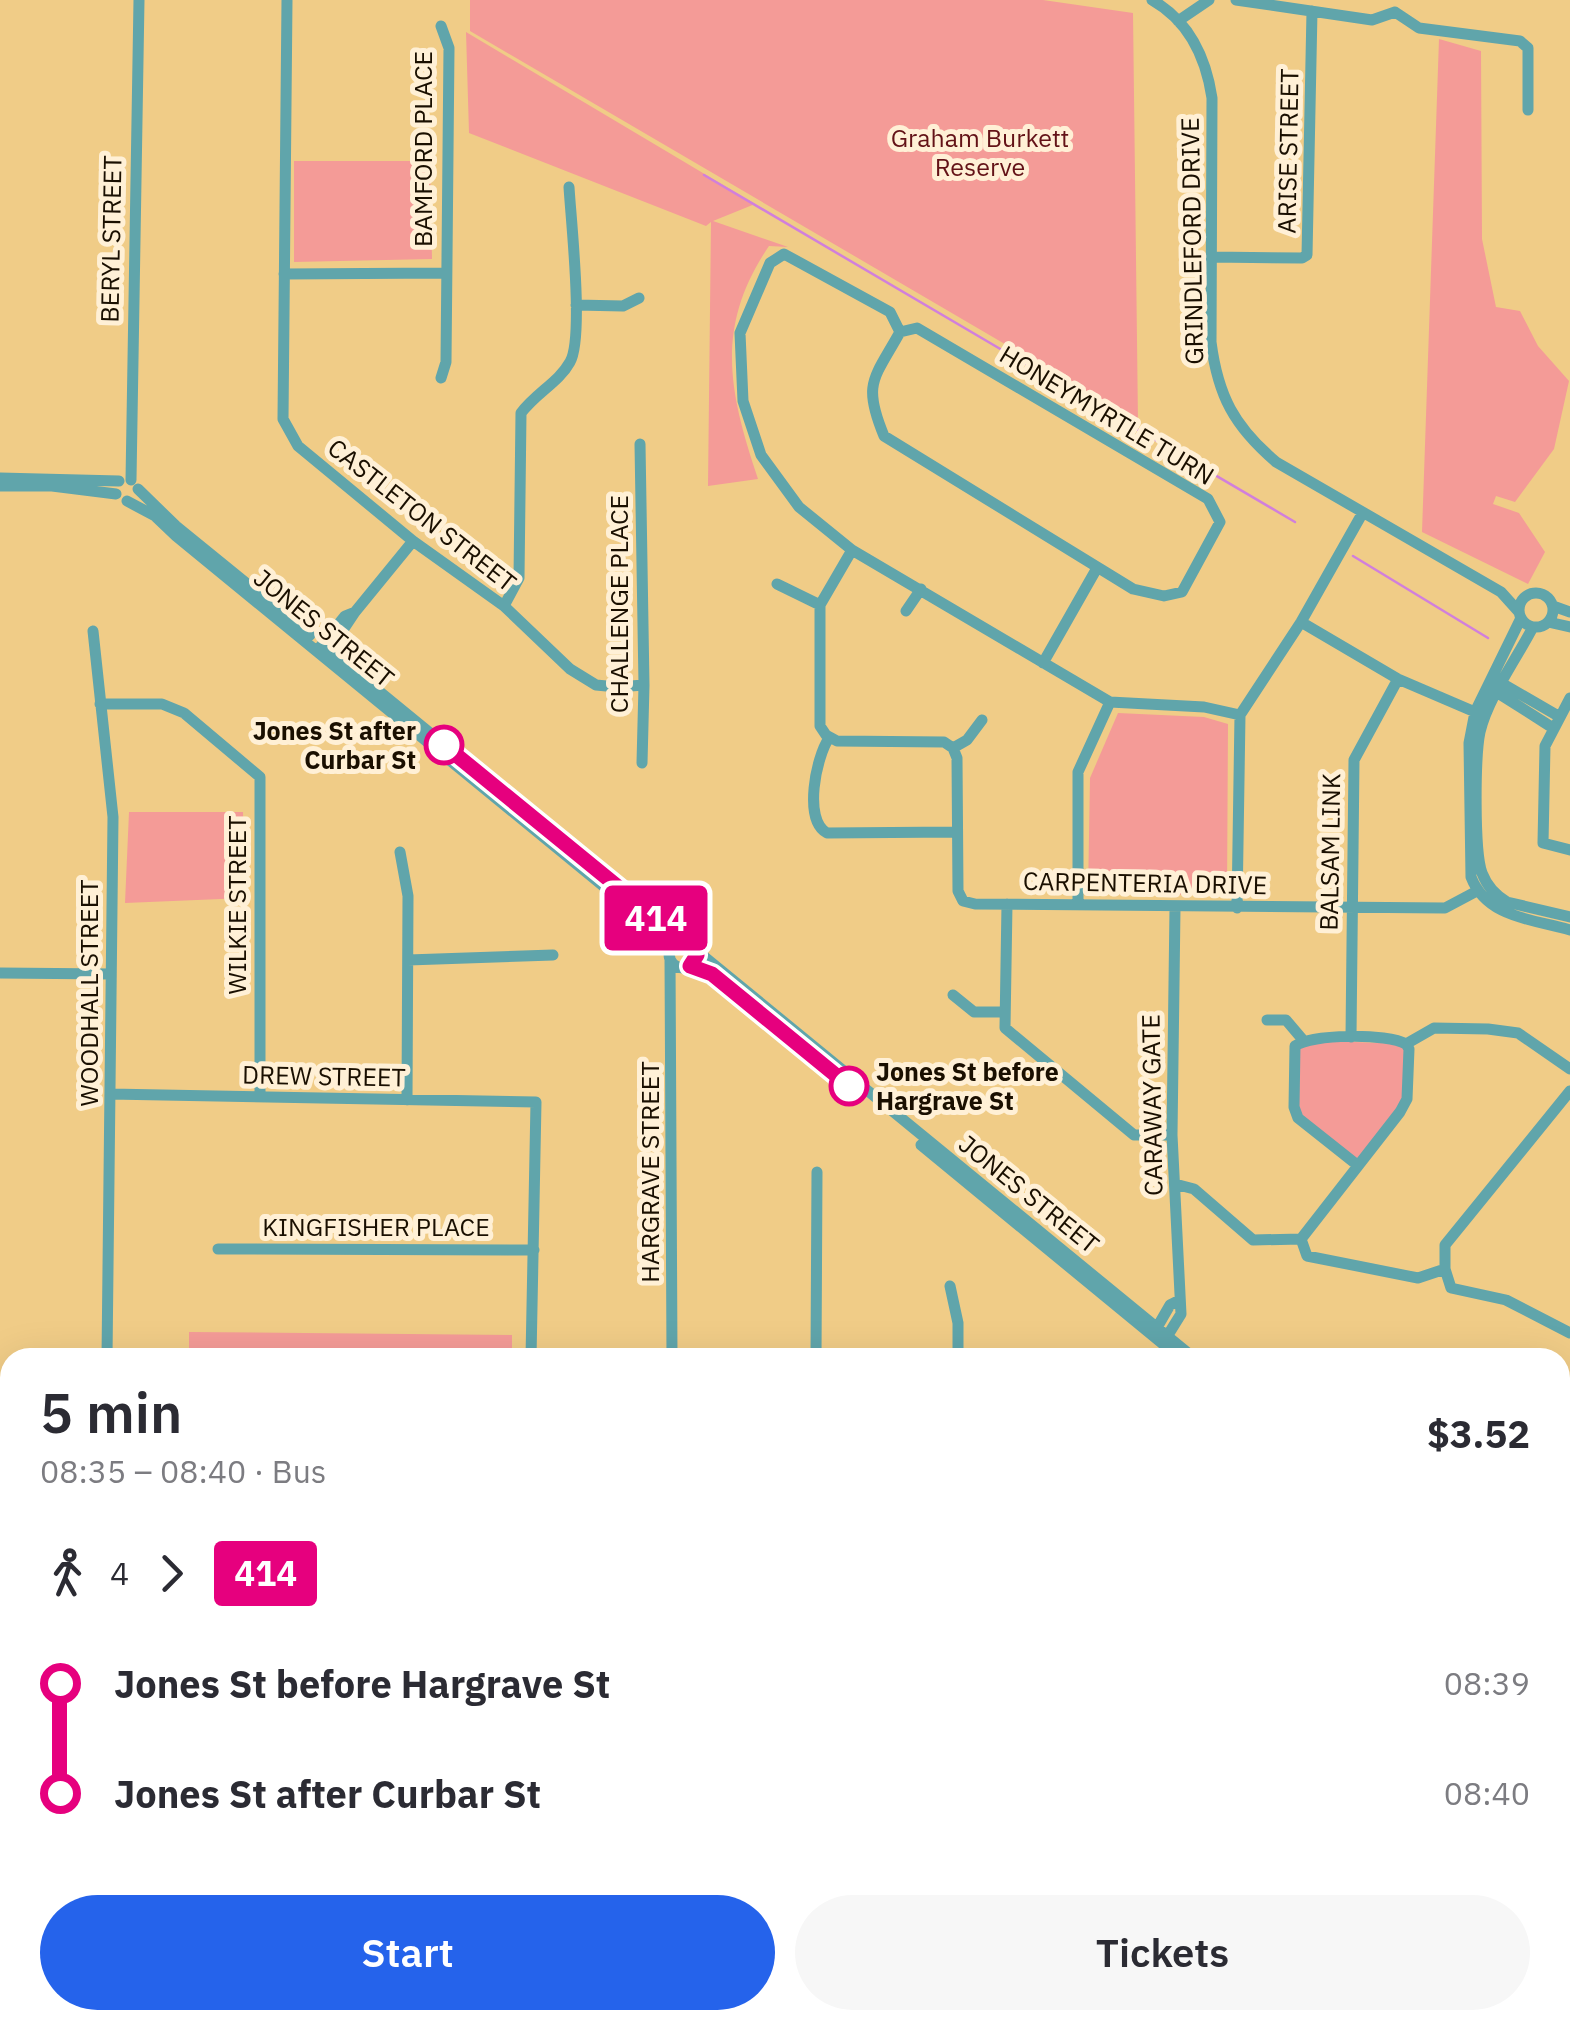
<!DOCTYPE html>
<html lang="en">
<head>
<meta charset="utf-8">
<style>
  body { margin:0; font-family:"IBM Plex Sans",sans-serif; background:#f7f7f7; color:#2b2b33; height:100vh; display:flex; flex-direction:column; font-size:38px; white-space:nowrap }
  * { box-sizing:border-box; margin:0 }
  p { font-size:32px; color:#7c7c81 }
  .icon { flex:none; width:55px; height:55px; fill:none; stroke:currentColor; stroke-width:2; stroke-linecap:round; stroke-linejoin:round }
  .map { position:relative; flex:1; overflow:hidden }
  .sheet { position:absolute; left:0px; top:1348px; width:1570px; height:682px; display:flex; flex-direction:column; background:#fff; border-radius:30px 30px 0 0; box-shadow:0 10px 40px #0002 }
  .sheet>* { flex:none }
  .badge { padding:0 20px; border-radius:8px; font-size:35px; line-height:65px }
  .map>.badge { position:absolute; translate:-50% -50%; box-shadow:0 0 0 5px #fff }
  .legs { display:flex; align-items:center; gap:15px; height:110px; padding:0 40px; font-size:32px }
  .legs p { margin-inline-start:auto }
  .summary { display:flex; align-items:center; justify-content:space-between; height:170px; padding:0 40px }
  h1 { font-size:55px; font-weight:600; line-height:75px }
  .button { display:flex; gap:20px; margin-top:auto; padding:20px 40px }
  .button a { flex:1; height:115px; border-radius:60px; background:#2563eb; color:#fff; font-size:40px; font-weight:600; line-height:115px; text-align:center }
  .button a+a { background:#f7f7f7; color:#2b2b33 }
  ul { padding:0 40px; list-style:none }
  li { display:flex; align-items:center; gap:35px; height:110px; font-size:38px }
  li i { display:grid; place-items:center; width:15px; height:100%; margin:0 12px; background:currentColor }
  li i::after { content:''; width:25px; height:25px; margin:-12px; border:8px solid; border-radius:50%; background:#fff }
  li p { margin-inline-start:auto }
  li:first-child i { background:linear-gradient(#0000 50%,currentColor 0) }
  li:last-child i { background:linear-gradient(currentColor 50%,#0000 0) }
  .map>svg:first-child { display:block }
  .built { fill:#e6be71 }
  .green { fill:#f49b97 }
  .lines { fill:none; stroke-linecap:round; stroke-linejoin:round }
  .stream { stroke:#d17fdc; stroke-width:2.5 }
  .minor { stroke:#60a5ab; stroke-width:11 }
  .major { stroke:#1c767d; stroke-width:15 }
  .line-1-casing { stroke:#fff; stroke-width:22 }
  .line-1 { stroke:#e6007e; stroke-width:15 }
  .stop-1-dot { fill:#fff; stroke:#e6007e; stroke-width:5 }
  .labels { text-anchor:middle; stroke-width:10; stroke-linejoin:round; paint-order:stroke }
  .park-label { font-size:25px; fill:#631217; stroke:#fff0d6 }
  .street-label { font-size:25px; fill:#1a0f00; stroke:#fff0d6 }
  .stop-label { font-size:25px; font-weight:bold; fill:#1a0f00; stroke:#fff0d6; text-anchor:end }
</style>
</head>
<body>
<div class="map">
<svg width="1570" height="2029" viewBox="0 0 1570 2029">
  <rect width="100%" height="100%" fill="#f0cc87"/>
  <path class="built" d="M648,2020H809L813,2029H653Z"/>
  <path class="green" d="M470,0H1043L1133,13L1138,422L470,31Z
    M466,32L755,204L713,221L788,247L769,246C714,327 729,392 758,479L708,486L711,222L706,226L469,133Z
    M1439,39L1481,51L1482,239L1496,307L1520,311L1538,346L1569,381L1554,449L1515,502L1496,496L1493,504L1519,513L1545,552L1528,584L1422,532Z
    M294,161H430L432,259L294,262Z
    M1118,713L1204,717L1228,724L1227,895L1088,894L1090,778Z
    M129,812H243L245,898L125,903Z
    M1303,1040L1406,1044L1407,1099L1356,1164L1298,1118L1295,1046Z
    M189,1332L512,1335V1357H189Z"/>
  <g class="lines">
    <path class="stream" d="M704,175L1295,522
      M1353,556L1488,638"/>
    <path class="minor" d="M287,0L283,419L298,446L413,541L504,606L570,669L596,685L617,687L644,685
      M1152,0C1189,21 1206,58 1212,98L1211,342C1218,396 1234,426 1276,462L1501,592L1519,612
      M1236,0L1372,20L1395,12
      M1395,12L1419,28L1520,41L1528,48V110
      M1178,21L1209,0
      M441,26L449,48L446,362L441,378
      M1211,257L1302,258L1307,255L1312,11
      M284,274L445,273
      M576,305L623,306L639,298
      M917,328L1208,499L1220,522L1182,592L1164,596L1133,589L884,436C862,383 874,379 900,332Z
      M900,332L890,312L784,254L770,263L740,333L743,401L761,455L799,507L852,550L1110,702L1204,707L1240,715
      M640,444L644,685L642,763
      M0,478L119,481
      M131,480L139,0
      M0,486H52L116,494
      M138,489L176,526L310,635
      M127,501L155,516L176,536L635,912L659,933L670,950
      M852,550L820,605V726L826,735L837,741L944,742L953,748L957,758L958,891L963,901L975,904L1445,908L1477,891
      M777,584L820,605
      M1519 610a17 17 0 1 1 34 0a17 17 0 1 1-34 0Z
      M504,606L519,578L521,413C536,393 559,382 570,362C584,338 571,221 569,187
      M1553,606L1570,612
      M906,611L921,589
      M1521,618L1475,712L1469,743L1471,877C1487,918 1532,919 1570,930
      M1301,622L1398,679L1475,712
      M1548,622L1570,627
      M1533,627C1517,658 1488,698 1480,732C1475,756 1474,851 1482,873C1487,886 1495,895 1507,902L1570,917
      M93,631L113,817L107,1358
      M317,651L345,616L355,612
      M336,656L645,909L678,941
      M325,657L355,612L413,541
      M1043,663L1097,568
      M1503,684L1560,717
      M1498,693L1553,728
      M1570,698L1545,746L1543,843L1570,850
      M100,704H162L184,713L260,777V1097
      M829,738C816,757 803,820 827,833L956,832
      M953,748L967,740L982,720
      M400,852L408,896L407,1100
      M1007,904L1005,1028L1134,1135H1172
      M1078,904V772L1110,702
      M1237,908L1240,715L1301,622L1362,514
      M669 954a14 14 0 1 1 28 0a14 14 0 1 1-28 0Z
      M696,950L1194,1358
      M670,958L672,1358
      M408,960L553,955
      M690,966L712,975L860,1095
      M0,973L111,974
      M953,995L974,1012H1005
      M1267,1020H1286L1303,1040
      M1351,1037L1354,760L1398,679
      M1406,1044L1434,1028L1488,1029L1518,1033L1570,1069
      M1570,1091L1445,1245V1269L1451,1288L1506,1300L1570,1333
      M110,1094L536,1102L531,1358
      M921,1145L1180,1358
      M1356,1164L1298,1118L1294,1107L1295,1046C1311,1034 1388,1033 1406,1044
      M1175,1184L1194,1189L1253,1240L1301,1239L1400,1112L1407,1099L1409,1049L1406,1044
      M1301,1239L1307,1256L1418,1278L1445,1269
      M218,1249L534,1250
      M950,1286L958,1323V1358
      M1155,1331L1170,1305L1180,1300
      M1163,1343L1181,1314L1172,1135L1175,908
      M816,1358L817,1172
      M1560,1491L1570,1500
      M1560,1502L1570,1510
      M0,1509H10
      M1560,1718L1570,1693
      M1560,1916H1570
      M494,2020L495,2029
      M630,2020L636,2029
      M93,2029V2020
      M1543,2029V2020"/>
    <path class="major" d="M977,2029L987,2025L998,2029"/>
  </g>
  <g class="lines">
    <defs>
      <path id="line-1" d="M444,745L645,909L678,942H691L697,955L690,966L712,974L849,1086"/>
    </defs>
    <use href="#line-1" class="line-1-casing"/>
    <use href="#line-1" class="line-1"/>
  </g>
  <g class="stop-1-dot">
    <circle cx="444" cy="745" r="18"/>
    <circle cx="849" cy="1086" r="18"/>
  </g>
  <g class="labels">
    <g class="park-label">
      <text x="980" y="147">Graham Burkett<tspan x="980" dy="29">Reserve</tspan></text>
    </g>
    <g class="street-label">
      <text transform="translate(423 149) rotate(-90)" y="9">BAMFORD PLACE</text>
      <text transform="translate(1288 151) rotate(-89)" y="9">ARISE STREET</text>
      <text transform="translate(111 239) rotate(-89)" y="9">BERYL STREET</text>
      <text transform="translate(1192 241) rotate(-91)" y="9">GRINDLEFORD DRIVE</text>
      <text transform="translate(1107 415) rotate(31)" y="9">HONEYMYRTLE TURN</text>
      <text transform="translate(422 515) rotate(38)" y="9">CASTLETON STREET</text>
      <text transform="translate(619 604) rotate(-90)" y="9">CHALLENGE PLACE</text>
      <text transform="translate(324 628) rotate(39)" y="9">JONES STREET</text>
      <text transform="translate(1330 852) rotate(-89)" y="9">BALSAM LINK</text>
      <text transform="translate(1145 883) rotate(1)" y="9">CARPENTERIA DRIVE</text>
      <text transform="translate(237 905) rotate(-90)" y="9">WILKIE STREET</text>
      <text transform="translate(89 993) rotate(-90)" y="9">WOODHALL STREET</text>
      <text transform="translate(324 1076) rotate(1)" y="9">DREW STREET</text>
      <text transform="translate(1152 1105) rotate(-91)" y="9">CARAWAY GATE</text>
      <text transform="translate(650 1172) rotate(-90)" y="9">HARGRAVE STREET</text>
      <text transform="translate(1029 1194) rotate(39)" y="9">JONES STREET</text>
      <text x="376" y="1236">KINGFISHER PLACE</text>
    </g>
    <g class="stop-label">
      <text x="416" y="740">Jones St after<tspan x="416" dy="29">Curbar St</tspan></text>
      <text x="876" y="1081" text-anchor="start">Jones St before<tspan x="876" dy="29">Hargrave St</tspan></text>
    </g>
  </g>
</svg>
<b class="badge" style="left:656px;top:918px;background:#e6007e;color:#fff">414</b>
<section class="sheet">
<div class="summary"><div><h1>5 min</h1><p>08:35 – 08:40 · Bus</p></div><b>$3.52</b></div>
<div class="legs"><svg class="icon" aria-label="walk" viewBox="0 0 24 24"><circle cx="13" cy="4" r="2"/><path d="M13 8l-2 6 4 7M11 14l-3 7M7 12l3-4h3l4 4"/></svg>4<svg class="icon" aria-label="forward" viewBox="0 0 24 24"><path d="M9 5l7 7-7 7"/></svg><b class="badge" style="background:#e6007e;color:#fff">414</b></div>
<ul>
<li><i style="color:#e6007e"></i><b>Jones St before Hargrave St</b><p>08:39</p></li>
<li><i style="color:#e6007e"></i><b>Jones St after Curbar St</b><p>08:40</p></li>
</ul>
<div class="button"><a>Start</a><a>Tickets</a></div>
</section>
</div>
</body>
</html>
